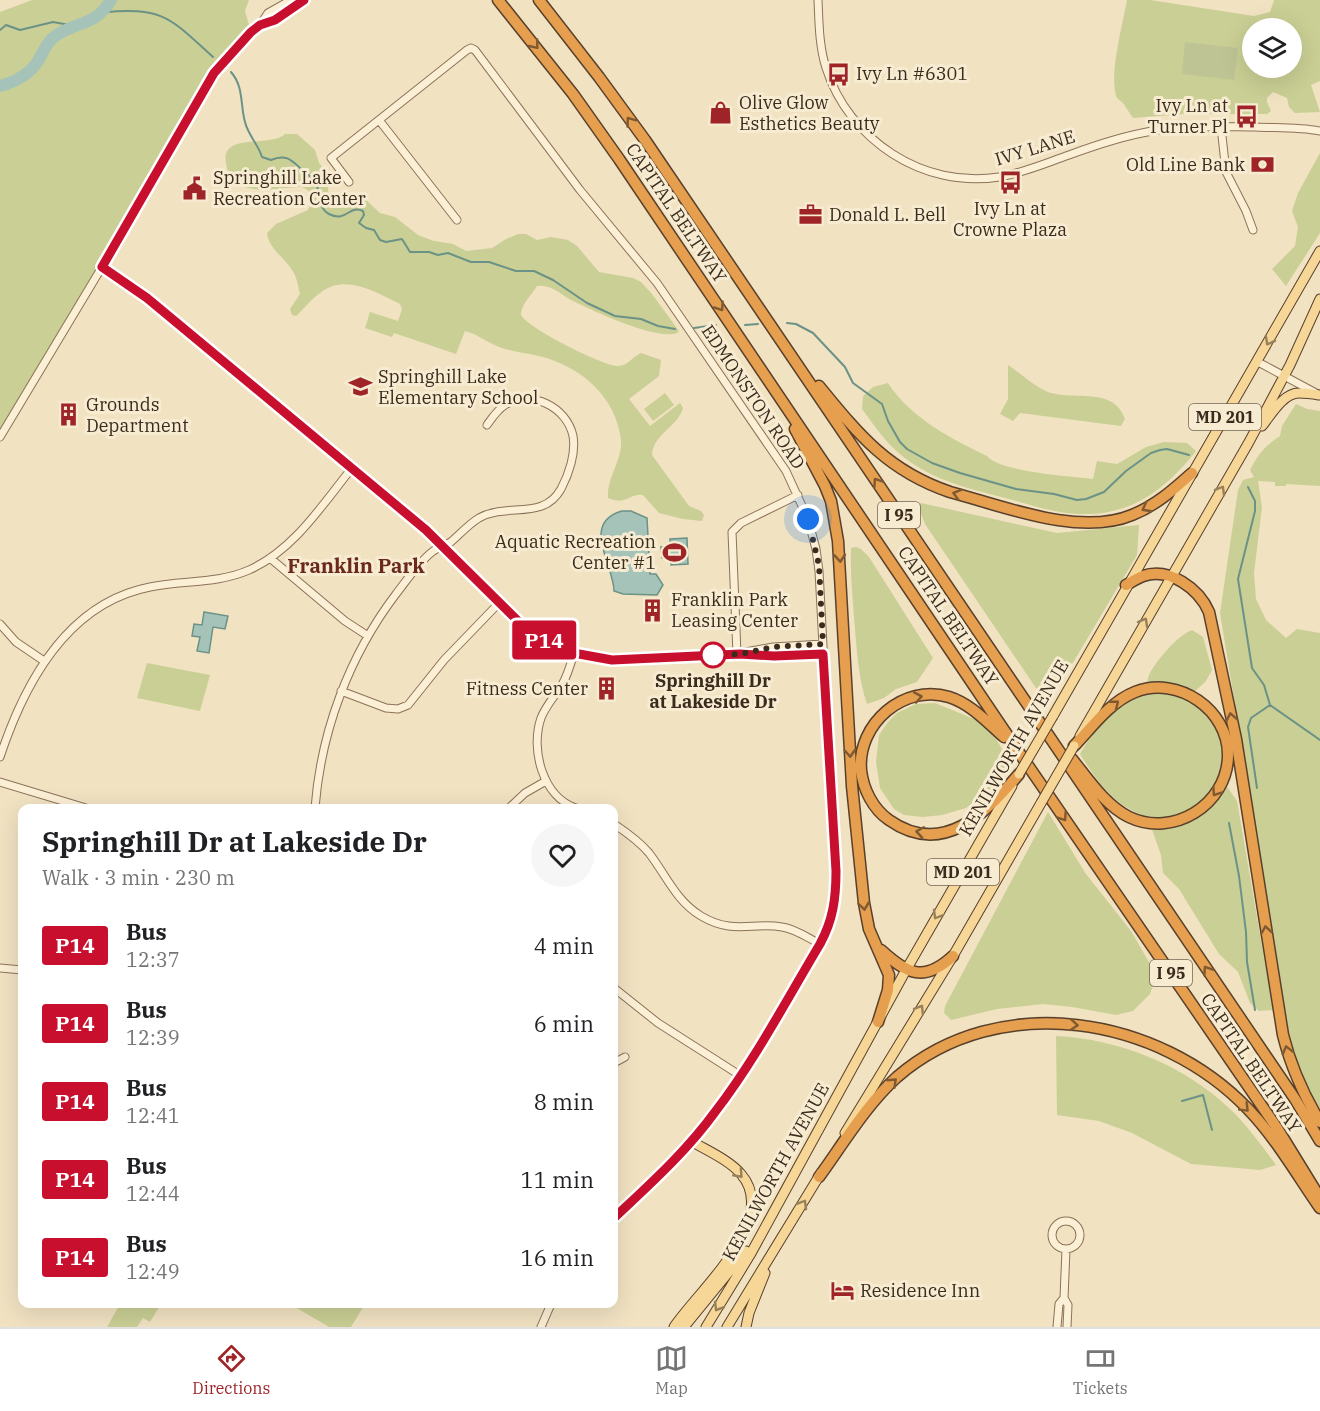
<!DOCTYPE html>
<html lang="en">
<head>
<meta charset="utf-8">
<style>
  body { margin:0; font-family:"IBM Plex Serif",serif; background:#f6f6f6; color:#202124; height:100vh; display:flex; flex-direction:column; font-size:22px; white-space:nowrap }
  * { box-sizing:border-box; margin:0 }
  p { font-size:20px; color:#757577 }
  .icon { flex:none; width:33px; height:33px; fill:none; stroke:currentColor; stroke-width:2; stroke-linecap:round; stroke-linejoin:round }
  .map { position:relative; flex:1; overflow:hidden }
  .drawer { position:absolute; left:18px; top:804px; width:600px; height:504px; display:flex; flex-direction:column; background:#fff; border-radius:12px; box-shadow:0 6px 24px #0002 }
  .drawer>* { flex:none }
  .badge { padding:0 12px; border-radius:4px; font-size:21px; line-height:39px }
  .buttons { position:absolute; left:1242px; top:18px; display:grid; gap:12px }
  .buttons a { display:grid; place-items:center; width:60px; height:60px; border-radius:50%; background:#fff; box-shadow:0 6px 24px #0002; font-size:30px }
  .you { position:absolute; width:30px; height:30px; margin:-15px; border:4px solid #fff; border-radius:50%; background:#1a73e8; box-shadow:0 0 0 9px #1a73e833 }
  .map>.badge { position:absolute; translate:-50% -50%; box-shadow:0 0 0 3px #fff }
  .round { display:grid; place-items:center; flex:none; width:63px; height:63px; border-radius:32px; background:#f6f6f6 }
  .summary { display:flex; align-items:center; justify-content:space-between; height:102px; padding:0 24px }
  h1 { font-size:28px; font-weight:700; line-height:45px }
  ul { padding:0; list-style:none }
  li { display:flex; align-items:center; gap:18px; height:78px; padding:0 24px }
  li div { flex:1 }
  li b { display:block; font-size:22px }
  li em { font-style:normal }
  li .badge { min-width:66px; font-weight:700; text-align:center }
  .tabs { display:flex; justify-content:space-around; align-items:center; height:84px; border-top:2px solid #e0e0e0; background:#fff; font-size:16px; color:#757577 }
  .tabs a { display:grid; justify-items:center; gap:3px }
  .tabs .current { color:#9e2428 }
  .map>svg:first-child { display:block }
  .green { fill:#cacf95; fill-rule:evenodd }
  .cemetery { fill:#bfc495 }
  .water { fill:#a5c3b9; stroke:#6b9287; stroke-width:1.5 }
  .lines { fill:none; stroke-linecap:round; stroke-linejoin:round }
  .stream { stroke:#6b9287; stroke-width:2 }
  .river { stroke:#a5c3b9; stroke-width:12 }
  .minor-casing { stroke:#8c7258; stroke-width:9 }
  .major-casing { stroke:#59402c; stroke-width:11 }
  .highway-casing { stroke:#59402c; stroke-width:13 }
  .minor { stroke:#fbefd6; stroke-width:7 }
  .major { stroke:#f6d798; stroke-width:9 }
  .highway { stroke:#e59f4e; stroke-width:10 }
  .major-bridge-casing { stroke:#59402c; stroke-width:11; stroke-linecap:butt }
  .major-bridge { stroke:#f6d798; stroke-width:9 }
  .oneway { stroke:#7f5931 }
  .oneway2 { stroke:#98815a }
  .line-casing { stroke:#fff; stroke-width:14 }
  .line { stroke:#c8102e; stroke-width:9 }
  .walk { stroke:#3b2b1d; stroke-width:6; stroke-dasharray:0 10.8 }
  .stop-dot { fill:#fff; stroke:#c8102e; stroke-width:3 }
  .labels { text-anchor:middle; stroke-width:6; stroke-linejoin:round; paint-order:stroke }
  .shield { fill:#f7ecd2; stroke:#736553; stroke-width:1.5 }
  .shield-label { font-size:16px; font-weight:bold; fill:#3b2b1d }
  .poi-label { font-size:18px; fill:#3b2b1d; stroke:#f7ecd2; text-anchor:start }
  .street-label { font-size:18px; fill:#3b2b1d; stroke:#f7ecd2 }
  .stop-label { font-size:18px; font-weight:bold; fill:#3b2b1d; stroke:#f7ecd2 }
  .neighbourhood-label { font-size:20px; font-weight:bold; fill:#6a291a; stroke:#f7ecd2 }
</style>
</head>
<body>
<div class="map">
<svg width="1320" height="1327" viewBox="0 0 1320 1327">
  <rect width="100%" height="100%" fill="#f1e2c2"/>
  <path class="green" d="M32,0H249L245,11L251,32L214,73L0,437V12Z
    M1127,0H1150L1254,16L1270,12L1274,0H1320V81L1311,85L1320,112L1295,113L1289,107L1287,98L1273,92L1267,98V102L1271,111L1267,114H1184L1133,118L1123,103L1117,98C1108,78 1123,23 1127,0ZM1252,28H1292V68H1252Z
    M285,134H297L315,150L319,163L330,177L328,190L330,201L335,203L366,200L380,213L395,217L418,235L434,241L453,244L466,251L492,248L506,239L518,234H526L537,240L551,237L568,240L577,246L599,272L633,278L641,282L652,294L679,331L677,333C657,341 591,310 571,300C560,294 551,284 537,286C532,294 521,305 521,314C521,325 605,367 618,366C628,366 632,357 641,353L661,360L659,376L629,399L650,426L680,403L683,408C678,427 653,434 652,455L689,506L701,511L704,515L702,521L683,519L659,513L643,495C629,493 627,506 608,498C606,478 623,460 621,440C616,396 580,366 539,356C527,353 514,352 502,348C489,344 478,334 465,331L456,354L394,333L392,337L365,328L370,312L398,321L402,309L400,304C375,292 345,273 320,293C311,299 304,309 296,316L292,315L290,309L300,294C298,286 297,277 292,270C284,257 269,249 267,233L276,224L308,210C313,200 314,191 301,187C281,187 249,196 233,180C228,175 227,169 226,163C220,132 271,148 285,134Z
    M1320,153V233L1286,286L1272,269L1295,246L1298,227L1292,211L1298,193Z
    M1008,365C1020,373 1039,390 1051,393C1077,400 1114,387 1125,419L1121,426L1020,413L1013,421L1000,414L1008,399Z
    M888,383C911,418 950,438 987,456C999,472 1071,476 1093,479L1097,461L1117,464L1146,447L1164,442L1187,443L1196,451C1166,489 1131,516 1081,514C1057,514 1032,505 1009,499C963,487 916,477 884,438C876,429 869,418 862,409L863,396L873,387Z
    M665,393L674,405L653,421L644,409Z
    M1296,404L1307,409L1320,411V486L1286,484V486H1275V482L1258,481L1262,507L1254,573L1256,599L1266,620L1286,638L1297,629L1320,633V1109L1301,1075L1289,1033L1220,613L1238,490L1243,480L1254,477L1250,470C1258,454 1265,446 1280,436L1282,426Z
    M921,503L1057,533L1139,525L1137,555L1074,661L1052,693L1036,688L925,524L918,506Z
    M856,547L861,549L869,557L933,658L917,682L896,689L884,698L867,704C859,680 857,655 855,629C853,602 850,576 851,548Z
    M1192,630L1203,637L1212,670L1206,681L1188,698C1215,722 1228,737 1219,775L1237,801L1273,1010L1259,1011L1250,1003L1238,972L1219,954L1179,889L1163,873L1161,855L1148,818C1112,803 1101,787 1080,754C1097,726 1114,704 1145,693C1147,686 1147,678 1150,673C1157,660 1178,635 1192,630Z
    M147,663L210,675L200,711L137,698Z
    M935,703L979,721L996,739L1005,754L1004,775L999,783L966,808L942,815L923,817L904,815L894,809L880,788L876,762L879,735L888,722L897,713L916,704Z
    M1048,812L1086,874L1131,931L1154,971L1155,980L1150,994L1133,1011L1116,1015L1072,1007L1043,1004L997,1009L951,1020L944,1013L945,1006Z
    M1056,1036C1119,1039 1184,1065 1230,1109C1247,1125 1262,1146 1276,1165L1260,1170L1191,1164L1132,1133L1099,1121L1057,1115Z
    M120,1304H161L150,1322L143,1318L137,1327H107Z
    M290,1304H365L351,1327H329Z"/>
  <path class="cemetery" d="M1185,42L1238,48L1234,80L1182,74Z"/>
  <path class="water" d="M622,511H631L647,518L650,574H656L663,585L657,595L623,594L614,591C614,566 580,523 622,511Z
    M687,538L688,564L671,565V557L662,558L661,547L670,546V539Z
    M204,612L228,616L225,629L213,627L209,653L197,651L200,637L192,636L194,624L202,625Z"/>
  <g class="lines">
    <path class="stream" d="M104,12C164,7 170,18 213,57
      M0,30L6,25L20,30L53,22L75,26
      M231,72C244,87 240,104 245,122C248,135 258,144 262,157L271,160C289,152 294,164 307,174C310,176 312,177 314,180C322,190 316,207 329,214C347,223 349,204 363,211L364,215L359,223L366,228L374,230L380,240L386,242L402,239L410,252H429L438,255L448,253L471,262H489L516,271H534L553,280L587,303L615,316L641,319L658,326L675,329
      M787,323L796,324L813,333L845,367L853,383L882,404L888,421L900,442L907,449L932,463L960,473L1016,489L1054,494L1077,500L1086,499L1104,492L1126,471L1151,453L1160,450L1167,449L1189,455
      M745,325L758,324
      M694,328L716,325
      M1248,487L1255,501V511L1238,579L1252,668L1264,685L1270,705L1320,740
      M1257,788L1248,727L1251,718L1270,705
      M1229,823L1239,876L1246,932L1247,962L1255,1010
      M1182,1101L1203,1095L1212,1130"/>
    <path class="river" d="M0,86C15,82 29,75 38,61C43,53 46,43 54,37C77,20 94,28 111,0"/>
    <defs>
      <path id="minor" d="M818,0C819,22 819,46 826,68C849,140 923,189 999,177C1023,173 1046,163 1069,155C1096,145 1123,136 1152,131C1186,125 1222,127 1256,127C1277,128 1299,127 1320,131
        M260,25L275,20L304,0
        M379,120L457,220
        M1221,127L1226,172L1246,211L1253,230
        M349,182L331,158L467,50L471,48L475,50L580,190L657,283L786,471L808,519L816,549L819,571L835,871L834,907L827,930L741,1076L691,1141L664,1170L614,1218
        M102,267L147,298L426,530L519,622L553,644L591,657L626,660L740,653L773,647L823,644
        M1258,362L1316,393
        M0,437L102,267L207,82L234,49L260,25L268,13L291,0
        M270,558L345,621L368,636
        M0,624L16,642L44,661
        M574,653C571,663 568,674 563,683C556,695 546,705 541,718C530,750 543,797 576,808
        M737,654L732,532L741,523L798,495
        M746,654L774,656L823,654
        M341,691L386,708L398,709L408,705L444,660L499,603
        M0,757C24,684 67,603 150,587C183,580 217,584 249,570C294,550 322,505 352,468
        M0,782L86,808
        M315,808C321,731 349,656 396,594C407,580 418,563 432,552C438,547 446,546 452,541C461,533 469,524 479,518C508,502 543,521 561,489C569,474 576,453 573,436C567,407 531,389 505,405C497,410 492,418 487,425
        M509,808L525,793L546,781
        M614,824C626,832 639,841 649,853C666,875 676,901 701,916C733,935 752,922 782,927C796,929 808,938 820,944
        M0,968L22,970
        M614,988L658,1023L741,1076
        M614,1063L625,1057
        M1052 1235a14 14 0 1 1 28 0a14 14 0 1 1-28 0Z
        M1064,1298L1068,1305L1067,1327
        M541,1327L551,1304
        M1057,1327L1059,1304L1064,1298L1066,1249"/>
      <path id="major" d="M1262,426C1271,415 1283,393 1299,393C1306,393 1313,394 1319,395
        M1053,716L1320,251
        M1080,736L1249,442L1290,365L1320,299
        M845,1133L953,956L1041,803
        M674,1327C698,1291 781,1220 741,1174C729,1160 708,1151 691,1141
        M684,1327L746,1251
        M706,1327L750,1255L906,970L1012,786
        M727,1327L821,1173
        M746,1327L749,1313L765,1273"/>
      <path id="highway" d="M498,0L573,94L619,159L1018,751L1277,1128L1320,1198
        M539,0L599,77L645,140L1295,1099L1320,1141
        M819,386C859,435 888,471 950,492C1003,506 1079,537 1132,515C1155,506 1173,490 1192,473
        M795,429L825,486L831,501L838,541L852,786L864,903L869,929L889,975L888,990L878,1022
        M1126,585C1132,582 1137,578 1143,576C1170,567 1199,589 1209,612L1236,739L1283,1035C1291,1067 1303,1094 1320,1122
        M1004,737C987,722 971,704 949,697C904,683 857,724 861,770C863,789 873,809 889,820C943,858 986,813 1019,774
        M1072,759C1088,779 1105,805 1129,817C1173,838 1227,805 1228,756C1229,710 1178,675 1135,692C1110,702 1092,727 1074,746
        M881,950C907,974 924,983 953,956
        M819,1177C843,1144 866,1105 897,1077C999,989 1159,1016 1248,1109C1276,1138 1297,1175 1320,1208"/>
    </defs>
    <use href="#minor" class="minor-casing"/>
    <use href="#major" class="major-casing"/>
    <use href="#highway" class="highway-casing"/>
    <use href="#minor" class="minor"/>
    <use href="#major" class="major"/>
    <use href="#highway" class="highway"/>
    <defs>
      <path id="major-bridge" d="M1019,774L1053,716
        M1041,803L1074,746"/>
    </defs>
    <use href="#major-bridge" class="major-bridge-casing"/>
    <use href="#major-bridge" class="major-bridge"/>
  </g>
  <defs><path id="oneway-chevron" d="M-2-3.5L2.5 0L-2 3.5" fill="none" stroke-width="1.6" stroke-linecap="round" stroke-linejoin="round" transform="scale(1.5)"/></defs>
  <g class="oneway">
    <use href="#oneway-chevron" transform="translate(535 45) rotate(51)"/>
    <use href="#oneway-chevron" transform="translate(630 121) rotate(-126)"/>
    <use href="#oneway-chevron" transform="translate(720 307) rotate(56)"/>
    <use href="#oneway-chevron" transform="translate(877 482) rotate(-124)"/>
    <use href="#oneway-chevron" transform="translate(957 494) rotate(-164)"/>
    <use href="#oneway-chevron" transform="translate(1146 508) rotate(152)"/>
    <use href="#oneway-chevron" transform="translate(840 558) rotate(86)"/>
    <use href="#oneway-chevron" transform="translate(918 697) rotate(-10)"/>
    <use href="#oneway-chevron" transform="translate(1115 704) rotate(-38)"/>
    <use href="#oneway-chevron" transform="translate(1231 717) rotate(-101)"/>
    <use href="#oneway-chevron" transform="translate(850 753) rotate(87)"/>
    <use href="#oneway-chevron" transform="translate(1216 792) rotate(124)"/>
    <use href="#oneway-chevron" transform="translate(1063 817) rotate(56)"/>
    <use href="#oneway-chevron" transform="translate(920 832) rotate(-171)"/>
    <use href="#oneway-chevron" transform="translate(864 906) rotate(82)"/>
    <use href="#oneway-chevron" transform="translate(1266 930) rotate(-99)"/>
    <use href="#oneway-chevron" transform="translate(1207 970) rotate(-124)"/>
    <use href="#oneway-chevron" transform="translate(1074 1025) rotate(5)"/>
    <use href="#oneway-chevron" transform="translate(1287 1050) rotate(-104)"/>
    <use href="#oneway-chevron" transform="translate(893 1082) rotate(-43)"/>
    <use href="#oneway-chevron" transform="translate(1245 1108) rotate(45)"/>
  </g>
  <g class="oneway2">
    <use href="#oneway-chevron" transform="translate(1269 341) rotate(119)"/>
    <use href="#oneway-chevron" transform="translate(1221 490) rotate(-60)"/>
    <use href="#oneway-chevron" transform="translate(1144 622) rotate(-61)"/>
    <use href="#oneway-chevron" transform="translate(937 915) rotate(120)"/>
    <use href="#oneway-chevron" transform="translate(920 1009) rotate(-58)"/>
    <use href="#oneway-chevron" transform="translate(739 1174) rotate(47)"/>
    <use href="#oneway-chevron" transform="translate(803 1204) rotate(-60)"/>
    <use href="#oneway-chevron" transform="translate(718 1307) rotate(121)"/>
  </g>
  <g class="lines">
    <defs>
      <path id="line" d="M304,0L275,20L260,25L251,32L214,73L102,267L147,298L426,530L519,622L547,642L579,654L612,660L740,654L774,656L823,654L836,871C836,899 833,920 820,944C786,1001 755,1060 715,1112C686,1152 649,1185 614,1218"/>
    </defs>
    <use href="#line" class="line-casing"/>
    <use href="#line" class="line"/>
    <path class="walk" d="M713,655L740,654L773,647L823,644L819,565L808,519"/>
  </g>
  <defs>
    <symbol id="bus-bare" viewBox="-9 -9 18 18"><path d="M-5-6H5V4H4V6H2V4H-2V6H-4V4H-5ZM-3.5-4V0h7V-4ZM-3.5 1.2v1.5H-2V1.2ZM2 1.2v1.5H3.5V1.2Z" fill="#9e2428" stroke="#f7ecd2" stroke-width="2.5" paint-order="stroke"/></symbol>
    <symbol id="shop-bare" viewBox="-9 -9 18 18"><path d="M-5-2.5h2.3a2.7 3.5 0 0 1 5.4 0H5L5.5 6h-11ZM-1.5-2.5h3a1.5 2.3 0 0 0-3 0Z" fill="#9e2428" stroke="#f7ecd2" stroke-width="2.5" paint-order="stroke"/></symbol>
    <symbol id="bank-bare" viewBox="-9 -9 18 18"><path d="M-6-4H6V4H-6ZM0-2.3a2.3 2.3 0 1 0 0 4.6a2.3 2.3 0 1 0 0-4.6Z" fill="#9e2428" stroke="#f7ecd2" stroke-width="2.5" paint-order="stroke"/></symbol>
    <symbol id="civic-bare" viewBox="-9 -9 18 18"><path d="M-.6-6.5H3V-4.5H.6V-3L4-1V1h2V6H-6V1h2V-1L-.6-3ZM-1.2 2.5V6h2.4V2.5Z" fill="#9e2428" stroke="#f7ecd2" stroke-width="2.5" paint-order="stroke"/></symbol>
    <symbol id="office-bare" viewBox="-9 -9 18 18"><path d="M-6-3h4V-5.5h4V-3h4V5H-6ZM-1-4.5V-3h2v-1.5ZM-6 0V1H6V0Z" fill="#9e2428" stroke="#f7ecd2" stroke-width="2.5" paint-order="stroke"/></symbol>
    <symbol id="school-bare" viewBox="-9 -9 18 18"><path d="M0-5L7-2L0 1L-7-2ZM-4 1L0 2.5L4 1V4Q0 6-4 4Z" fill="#9e2428" stroke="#f7ecd2" stroke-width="2.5" paint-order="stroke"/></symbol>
    <symbol id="building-bare" viewBox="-9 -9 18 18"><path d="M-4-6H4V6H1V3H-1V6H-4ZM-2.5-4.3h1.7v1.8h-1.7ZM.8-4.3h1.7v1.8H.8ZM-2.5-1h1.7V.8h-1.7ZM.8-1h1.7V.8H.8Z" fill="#9e2428" stroke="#f7ecd2" stroke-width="2.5" paint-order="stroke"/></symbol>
    <symbol id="stadium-bare" viewBox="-9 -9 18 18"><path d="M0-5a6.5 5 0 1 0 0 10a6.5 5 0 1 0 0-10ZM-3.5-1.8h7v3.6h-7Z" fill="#9e2428" stroke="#f7ecd2" stroke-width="2.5" paint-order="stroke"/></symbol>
    <symbol id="hotel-bare" viewBox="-9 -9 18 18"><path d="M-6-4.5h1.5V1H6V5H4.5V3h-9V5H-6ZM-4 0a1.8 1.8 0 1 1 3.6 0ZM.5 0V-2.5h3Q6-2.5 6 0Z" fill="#9e2428" stroke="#f7ecd2" stroke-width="2.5" paint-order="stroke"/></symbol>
  </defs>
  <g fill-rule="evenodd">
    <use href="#bus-bare" x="822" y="58" width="33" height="33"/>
    <use href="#shop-bare" x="704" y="96" width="33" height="33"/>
    <use href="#bus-bare" x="1230" y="100" width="33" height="33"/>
    <use href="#bank-bare" x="1246" y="148" width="33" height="33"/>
    <use href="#bus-bare" x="994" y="166" width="33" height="33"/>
    <use href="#civic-bare" x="178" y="172" width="33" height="33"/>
    <use href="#office-bare" x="794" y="198" width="33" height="33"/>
    <use href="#school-bare" x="344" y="370" width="33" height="33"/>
    <use href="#building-bare" x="52" y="398" width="33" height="33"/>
    <use href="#stadium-bare" x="658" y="536" width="33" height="33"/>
    <use href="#building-bare" x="636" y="594" width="33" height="33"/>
    <use href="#building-bare" x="590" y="672" width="33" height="33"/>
    <use href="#hotel-bare" x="826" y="1274" width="33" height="33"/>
  </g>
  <circle class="stop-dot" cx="713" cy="655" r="12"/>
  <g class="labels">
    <g class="shield">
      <rect x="1189" y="404" width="72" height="26" rx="4.5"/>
      <rect x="878" y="502" width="42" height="26" rx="4.5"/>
      <rect x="927" y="859" width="72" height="26" rx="4.5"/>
      <rect x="1150" y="960" width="42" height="26" rx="4.5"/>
    </g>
    <g class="shield-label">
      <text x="1225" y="423">MD 201</text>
      <text x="899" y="521">I 95</text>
      <text x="963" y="878">MD 201</text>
      <text x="1171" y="979">I 95</text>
    </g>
    <g class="poi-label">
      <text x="856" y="80">Ivy Ln #6301</text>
      <text x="739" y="109">Olive Glow<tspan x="739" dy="21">Esthetics Beauty</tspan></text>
      <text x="1228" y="112" text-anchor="end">Ivy Ln at<tspan x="1228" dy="21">Turner Pl</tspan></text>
      <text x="1245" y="171" text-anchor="end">Old Line Bank</text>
      <text x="213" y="184">Springhill Lake<tspan x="213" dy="21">Recreation Center</tspan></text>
      <text x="1010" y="215" text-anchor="middle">Ivy Ln at<tspan x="1010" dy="21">Crowne Plaza</tspan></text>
      <text x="829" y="221">Donald L. Bell</text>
      <text x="378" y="383">Springhill Lake<tspan x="378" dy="21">Elementary School</tspan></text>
      <text x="86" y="411">Grounds<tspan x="86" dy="21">Department</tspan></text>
      <text x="656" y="548" text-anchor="end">Aquatic Recreation<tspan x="656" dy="21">Center #1</tspan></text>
      <text x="671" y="606">Franklin Park<tspan x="671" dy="21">Leasing Center</tspan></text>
      <text x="588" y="695" text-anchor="end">Fitness Center</text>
      <text x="860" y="1297">Residence Inn</text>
    </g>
    <g class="street-label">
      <text transform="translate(1035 148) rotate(-17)" y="6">IVY LANE</text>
      <text transform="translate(676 213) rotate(56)" y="6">CAPITAL BELTWAY</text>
      <text transform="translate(753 397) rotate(56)" y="6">EDMONSTON ROAD</text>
      <text transform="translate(948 616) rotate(56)" y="6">CAPITAL BELTWAY</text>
      <text transform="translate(1014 748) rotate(-60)" y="6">KENILWORTH AVENUE</text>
      <text transform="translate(1251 1063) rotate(56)" y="6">CAPITAL BELTWAY</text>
      <text transform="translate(776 1172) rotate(-61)" y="6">KENILWORTH AVENUE</text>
    </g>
    <g class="stop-label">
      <text x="713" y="687">Springhill Dr<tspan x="713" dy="21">at Lakeside Dr</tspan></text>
    </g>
    <g class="neighbourhood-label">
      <text x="356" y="573">Franklin Park</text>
    </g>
  </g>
</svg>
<div class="buttons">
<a><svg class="icon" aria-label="layers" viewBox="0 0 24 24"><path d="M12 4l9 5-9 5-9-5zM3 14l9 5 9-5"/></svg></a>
</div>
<div class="you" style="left:808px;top:519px"></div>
<b class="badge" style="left:544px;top:640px;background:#c8102e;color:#fff">P14</b>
<section class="drawer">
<div class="summary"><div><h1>Springhill Dr at Lakeside Dr</h1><p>Walk · 3 min · 230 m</p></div><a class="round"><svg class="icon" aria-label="heart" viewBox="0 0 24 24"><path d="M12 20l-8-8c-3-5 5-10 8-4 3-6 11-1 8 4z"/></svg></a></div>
<ul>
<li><span class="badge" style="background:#c8102e;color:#fff">P14</span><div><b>Bus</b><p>12:37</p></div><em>4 min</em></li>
<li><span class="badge" style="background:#c8102e;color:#fff">P14</span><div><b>Bus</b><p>12:39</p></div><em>6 min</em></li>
<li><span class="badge" style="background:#c8102e;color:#fff">P14</span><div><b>Bus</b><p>12:41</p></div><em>8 min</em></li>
<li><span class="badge" style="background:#c8102e;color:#fff">P14</span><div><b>Bus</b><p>12:44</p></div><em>11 min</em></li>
<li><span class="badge" style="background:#c8102e;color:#fff">P14</span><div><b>Bus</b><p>12:49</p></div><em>16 min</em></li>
</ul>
</section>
</div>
<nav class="tabs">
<a class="current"><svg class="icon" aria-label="directions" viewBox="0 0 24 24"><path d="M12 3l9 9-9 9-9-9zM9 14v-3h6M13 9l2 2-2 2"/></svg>Directions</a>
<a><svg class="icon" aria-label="map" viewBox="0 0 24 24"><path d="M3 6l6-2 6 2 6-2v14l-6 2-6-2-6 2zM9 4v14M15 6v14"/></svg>Map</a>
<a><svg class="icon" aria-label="tickets" viewBox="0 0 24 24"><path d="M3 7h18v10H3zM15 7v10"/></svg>Tickets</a>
</nav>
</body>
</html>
